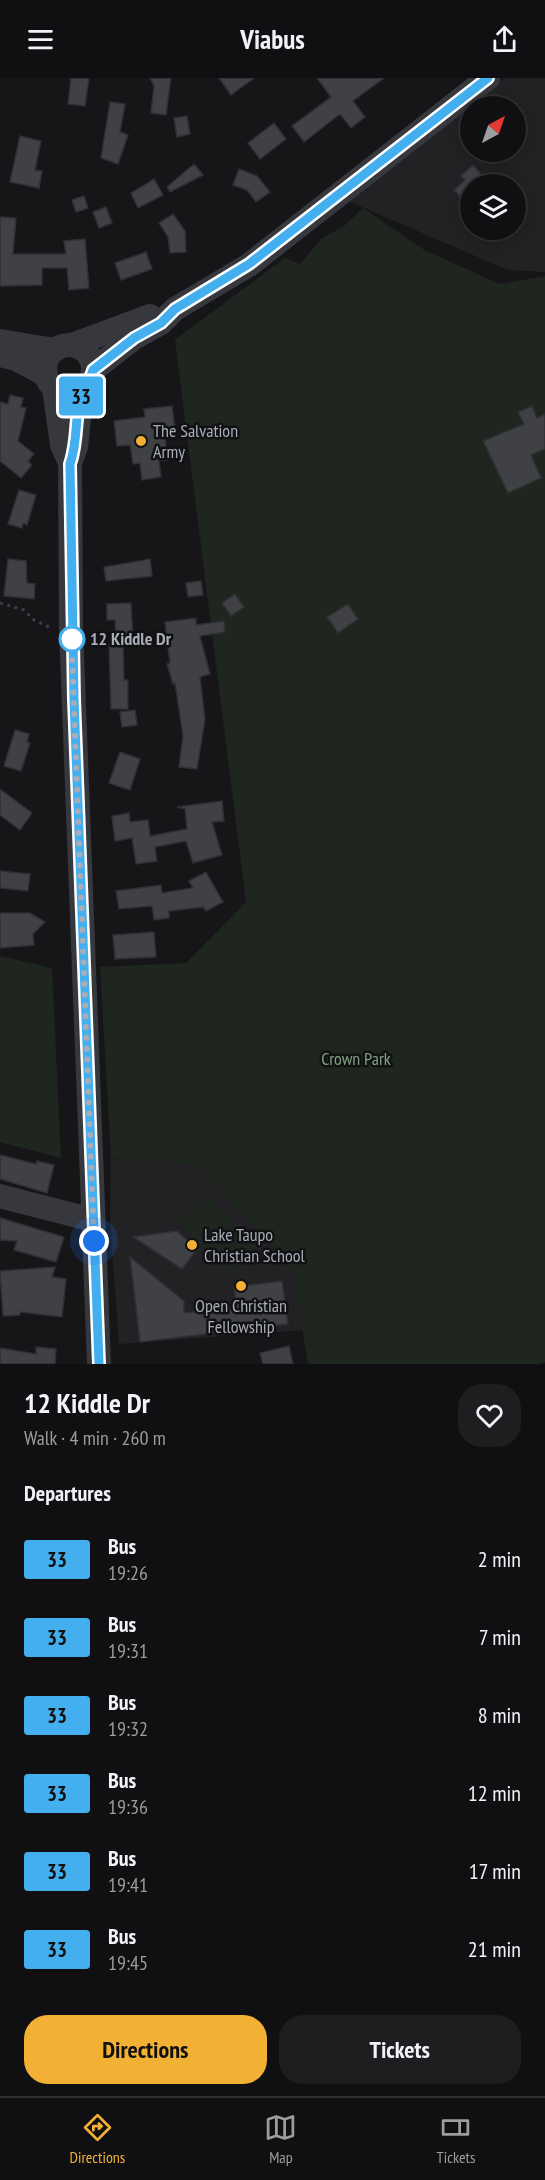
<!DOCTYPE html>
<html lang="en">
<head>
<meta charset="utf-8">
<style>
  body { margin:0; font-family:"PT Sans Narrow",sans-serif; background:#1e1e20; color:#f1f3f6; height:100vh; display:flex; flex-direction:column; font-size:22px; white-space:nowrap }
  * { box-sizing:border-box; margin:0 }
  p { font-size:20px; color:#9c9d9f }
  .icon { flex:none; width:33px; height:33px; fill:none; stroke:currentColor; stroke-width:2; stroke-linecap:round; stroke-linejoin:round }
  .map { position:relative; height:1286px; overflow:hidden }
  .panel { display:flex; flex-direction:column; background:#101012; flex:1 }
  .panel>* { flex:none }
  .badge { padding:0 12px; border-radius:4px; font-size:21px; line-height:39px }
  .needle { width:39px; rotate:40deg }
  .buttons { position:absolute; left:460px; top:18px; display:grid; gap:12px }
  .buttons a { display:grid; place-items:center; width:66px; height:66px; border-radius:50%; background:#101012; box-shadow:0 3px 15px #0003,0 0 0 2px #303032; font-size:30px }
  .you { position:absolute; width:30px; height:30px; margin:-15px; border:4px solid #fff; border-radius:50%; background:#1a73e8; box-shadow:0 0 0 9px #1a73e833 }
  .map>.badge { position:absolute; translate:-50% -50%; box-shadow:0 0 0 3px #fff }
  h2 { padding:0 24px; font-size:22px; line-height:54px }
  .round { display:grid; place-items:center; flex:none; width:63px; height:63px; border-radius:24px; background:#1e1e20 }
  .summary { display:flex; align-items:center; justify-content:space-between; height:102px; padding:0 24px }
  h1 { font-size:28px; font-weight:800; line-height:45px }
  .primary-button { display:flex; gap:12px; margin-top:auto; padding:12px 24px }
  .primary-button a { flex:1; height:69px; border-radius:24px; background:#f2b134; color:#111; font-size:24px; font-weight:800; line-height:69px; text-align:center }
  .primary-button a+a { background:#1e1e20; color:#f1f3f6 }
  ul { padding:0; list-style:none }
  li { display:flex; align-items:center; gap:18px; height:78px; padding:0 24px }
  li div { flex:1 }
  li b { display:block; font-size:22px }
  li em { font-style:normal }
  li .badge { min-width:66px; font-weight:700; text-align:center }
  header { display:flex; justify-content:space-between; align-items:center; height:78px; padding:0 24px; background:#101012; font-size:27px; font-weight:800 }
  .tabs { display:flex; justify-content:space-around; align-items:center; height:84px; border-top:2px solid #303032; background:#101012; font-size:16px; color:#9c9d9f }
  .tabs a { display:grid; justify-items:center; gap:3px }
  .tabs .selected { color:#f2b134 }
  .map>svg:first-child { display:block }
  .built { fill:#222225; fill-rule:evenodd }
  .green { fill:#1e261f }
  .building { fill:#404145; stroke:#303034; stroke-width:1.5 }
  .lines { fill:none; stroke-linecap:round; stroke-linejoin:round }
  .path { stroke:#3d3f44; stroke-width:3; stroke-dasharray:3 4.5; stroke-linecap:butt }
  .minor { stroke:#37383d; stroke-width:24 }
  .line-casing { stroke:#fff; stroke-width:14 }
  .line { stroke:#44afee; stroke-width:9 }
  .walk { stroke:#a8adb8; stroke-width:6; stroke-dasharray:0 10.8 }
  .poi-dot { fill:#f2b134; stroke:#111113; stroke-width:2 }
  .stop-dot { fill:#fff; stroke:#44afee; stroke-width:3 }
  .labels { text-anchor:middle; stroke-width:5; stroke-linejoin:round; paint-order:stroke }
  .poi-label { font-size:18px; fill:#a8adb8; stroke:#111113; text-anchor:start }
  .stop-label { font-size:18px; font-weight:bold; fill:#a8adb8; stroke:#111113; text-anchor:start }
  .park-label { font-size:18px; fill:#7fa381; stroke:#111113 }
</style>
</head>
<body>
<header><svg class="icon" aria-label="menu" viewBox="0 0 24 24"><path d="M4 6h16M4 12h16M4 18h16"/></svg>Viabus<svg class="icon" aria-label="share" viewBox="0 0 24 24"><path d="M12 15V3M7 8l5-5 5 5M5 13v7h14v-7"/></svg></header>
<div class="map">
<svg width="545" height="1286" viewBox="0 0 545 1286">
  <rect width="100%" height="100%" fill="#161618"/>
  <path class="built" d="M504,0H545V194L508,192L343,121ZM471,28H516V74H471ZM471,106H516V152H471Z
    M111,1079L196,1086L292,1190L303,1252L119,1266L110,1144Z"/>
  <path class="green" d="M363,130L426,173L500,206L545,198V1284L540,1286H308L292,1190L196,1086L111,1079L100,889L186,885L246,824L175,262L285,180L300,186L322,160L343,149Z
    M0,878L52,890L61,1080L0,1064Z
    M209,1117L255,1172L224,1197L178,1142Z"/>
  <path class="building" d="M71,0H89L85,28L68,26Z
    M150,0H171L166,37L151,35L154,8Z
    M219,0H254L231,17Z
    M317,0H384L353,23L365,39L351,50L340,36L304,64L292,48L331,19Z
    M110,24L125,26L120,54L128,57L118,86L101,80Z
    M187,38L190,56L177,59L174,40Z
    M274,45L286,61L260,81L248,65Z
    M20,58L41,63L35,92L42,93L39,110L10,104Z
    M194,86L203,97L170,114L167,109Z
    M473,87L490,106H471V131L454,112L465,102L461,98Z
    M239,91L257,98L270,114L256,124L247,112L233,107Z
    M154,101L163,117L138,130L131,115Z
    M84,118L88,130L76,134L72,122Z
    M106,129L112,145L99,150L93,134Z
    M173,136L185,153L186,174L170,175L168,159L159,145Z
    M0,139L16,140L13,176H66L64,163L85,161L89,210L69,212L67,190H42V207L0,208Z
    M146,174L152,191L121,202L115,185Z
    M10,317L23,320L21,329L26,330L18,363L34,376L28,383L32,387L21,400L0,383V324L8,326Z
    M172,328L176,359L165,360L168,382L159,383L161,399L142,402L140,385L133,386L130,367L117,368L114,343L145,339L144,331Z
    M532,328L537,340L545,336V371L531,377L541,400L508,415L483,363L524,346L518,334Z
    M19,412L36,417L27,447L23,445L22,450L8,446Z
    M8,481L26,483L27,505L35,506L34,521L4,518Z
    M150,481L152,498L106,503L104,489Z
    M201,503L203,517L188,519L186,505Z
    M235,516L244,529L231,538L222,525Z
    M131,525L133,560L116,561L115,542H107V526Z
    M348,526L358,541L338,555L327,539Z
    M196,540V547L224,543L225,554L200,558L210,596L200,599L205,641L197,691L179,689L183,658L175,605L173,606L167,586L170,585L165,544Z
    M109,567H123L124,602H128V631H111Z
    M135,632L137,647L122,649L120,634Z
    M15,652L29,656L27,664L30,665L21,693L4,688Z
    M120,674L140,681L130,712L109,705Z
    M0,711L32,735L20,752L0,737Z
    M222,723L224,743L212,744L222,777L193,785L186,763L155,769L157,783L136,786L132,760L115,763L112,738L129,735L130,744L148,742L150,758L187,751L185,731L177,729Z
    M0,793L30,796L28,813L0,810Z
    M206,794L223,824L206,833L203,829L169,833V840L154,842L152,828L119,831L116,813L161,807L162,815L193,810L189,803Z
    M0,835H30L45,844L33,856L34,867L0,870Z
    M154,854L156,879L115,881L113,857Z
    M0,1077L36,1086L37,1083L54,1087L47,1115L0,1101Z
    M0,1140L64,1159L56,1184L14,1172L17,1163L0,1162Z
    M177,1153L197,1171L182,1191L133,1159Z
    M130,1179L184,1223V1235L236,1229L234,1209L282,1203L288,1246L140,1264Z
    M55,1189L52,1199L66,1201L62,1239L20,1234V1237L3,1238L0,1193Z
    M289,1268L293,1286H263L260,1275Z
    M36,1269L56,1271L55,1286H0V1270L36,1276Z"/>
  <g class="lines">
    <path class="path" d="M0,525L24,532L34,542L51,550"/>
    <path class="minor" d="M0,263L55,272
      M72,267L150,238
      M45 291a24 24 0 1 1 48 0a24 24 0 1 1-48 0Z
      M0,277L16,281L46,297
      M93,292L134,260L161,245L175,231L249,187L488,0
      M54,310L62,367L70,385
      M82,311L76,369L70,385L71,550L99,1286
      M0,1118L93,1142"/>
  </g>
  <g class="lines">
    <defs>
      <path id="line" d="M99,1286L74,621L70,386C79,361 74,334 82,313C85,305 91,301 93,292L134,260L161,245L175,231L249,186L488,0"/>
    </defs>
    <use href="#line" class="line-casing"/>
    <use href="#line" class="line"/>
    <path class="walk" d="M72,561L71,550L94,1163"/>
  </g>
  <g class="poi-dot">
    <circle cx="141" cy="363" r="6"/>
    <circle cx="192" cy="1167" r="6"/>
    <circle cx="241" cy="1208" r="6"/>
  </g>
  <circle class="stop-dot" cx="72" cy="561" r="12"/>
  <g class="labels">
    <g class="poi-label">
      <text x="153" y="359">The Salvation<tspan x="153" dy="21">Army</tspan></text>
      <text x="204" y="1163">Lake Taupo<tspan x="204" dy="21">Christian School</tspan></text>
      <text x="241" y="1234" text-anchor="middle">Open Christian<tspan x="241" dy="21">Fellowship</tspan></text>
    </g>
    <g class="stop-label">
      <text x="90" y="567">12 Kiddle Dr</text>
    </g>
    <g class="park-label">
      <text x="356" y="987">Crown Park</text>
    </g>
  </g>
</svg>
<div class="buttons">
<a><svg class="needle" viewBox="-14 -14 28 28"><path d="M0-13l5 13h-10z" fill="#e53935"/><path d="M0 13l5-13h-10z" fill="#9c9d9f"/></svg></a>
<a><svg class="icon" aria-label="layers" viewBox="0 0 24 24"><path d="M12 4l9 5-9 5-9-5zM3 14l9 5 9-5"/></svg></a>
</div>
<div class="you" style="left:94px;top:1163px"></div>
<b class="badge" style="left:81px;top:318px;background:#44afee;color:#111">33</b>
</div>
<section class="panel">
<div class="summary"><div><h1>12 Kiddle Dr</h1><p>Walk · 4 min · 260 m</p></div><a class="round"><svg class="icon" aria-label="heart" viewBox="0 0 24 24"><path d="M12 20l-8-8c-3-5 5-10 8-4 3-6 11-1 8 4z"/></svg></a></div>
<h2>Departures</h2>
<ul>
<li><span class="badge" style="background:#44afee;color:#111">33</span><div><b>Bus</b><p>19:26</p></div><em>2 min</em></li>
<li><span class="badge" style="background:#44afee;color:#111">33</span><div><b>Bus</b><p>19:31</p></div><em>7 min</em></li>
<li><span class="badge" style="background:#44afee;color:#111">33</span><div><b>Bus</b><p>19:32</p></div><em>8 min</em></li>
<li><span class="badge" style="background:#44afee;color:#111">33</span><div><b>Bus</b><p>19:36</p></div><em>12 min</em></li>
<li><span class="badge" style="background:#44afee;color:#111">33</span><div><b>Bus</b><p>19:41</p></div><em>17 min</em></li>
<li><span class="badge" style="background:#44afee;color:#111">33</span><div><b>Bus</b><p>19:45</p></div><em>21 min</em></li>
</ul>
<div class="primary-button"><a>Directions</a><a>Tickets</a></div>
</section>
<nav class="tabs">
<a class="selected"><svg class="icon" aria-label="directions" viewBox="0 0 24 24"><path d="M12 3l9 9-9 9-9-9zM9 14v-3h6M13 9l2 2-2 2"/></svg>Directions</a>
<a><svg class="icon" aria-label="map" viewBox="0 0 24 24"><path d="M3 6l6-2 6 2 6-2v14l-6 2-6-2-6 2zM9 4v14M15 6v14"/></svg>Map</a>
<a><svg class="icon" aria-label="tickets" viewBox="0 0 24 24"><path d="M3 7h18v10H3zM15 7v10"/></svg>Tickets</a>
</nav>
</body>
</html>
